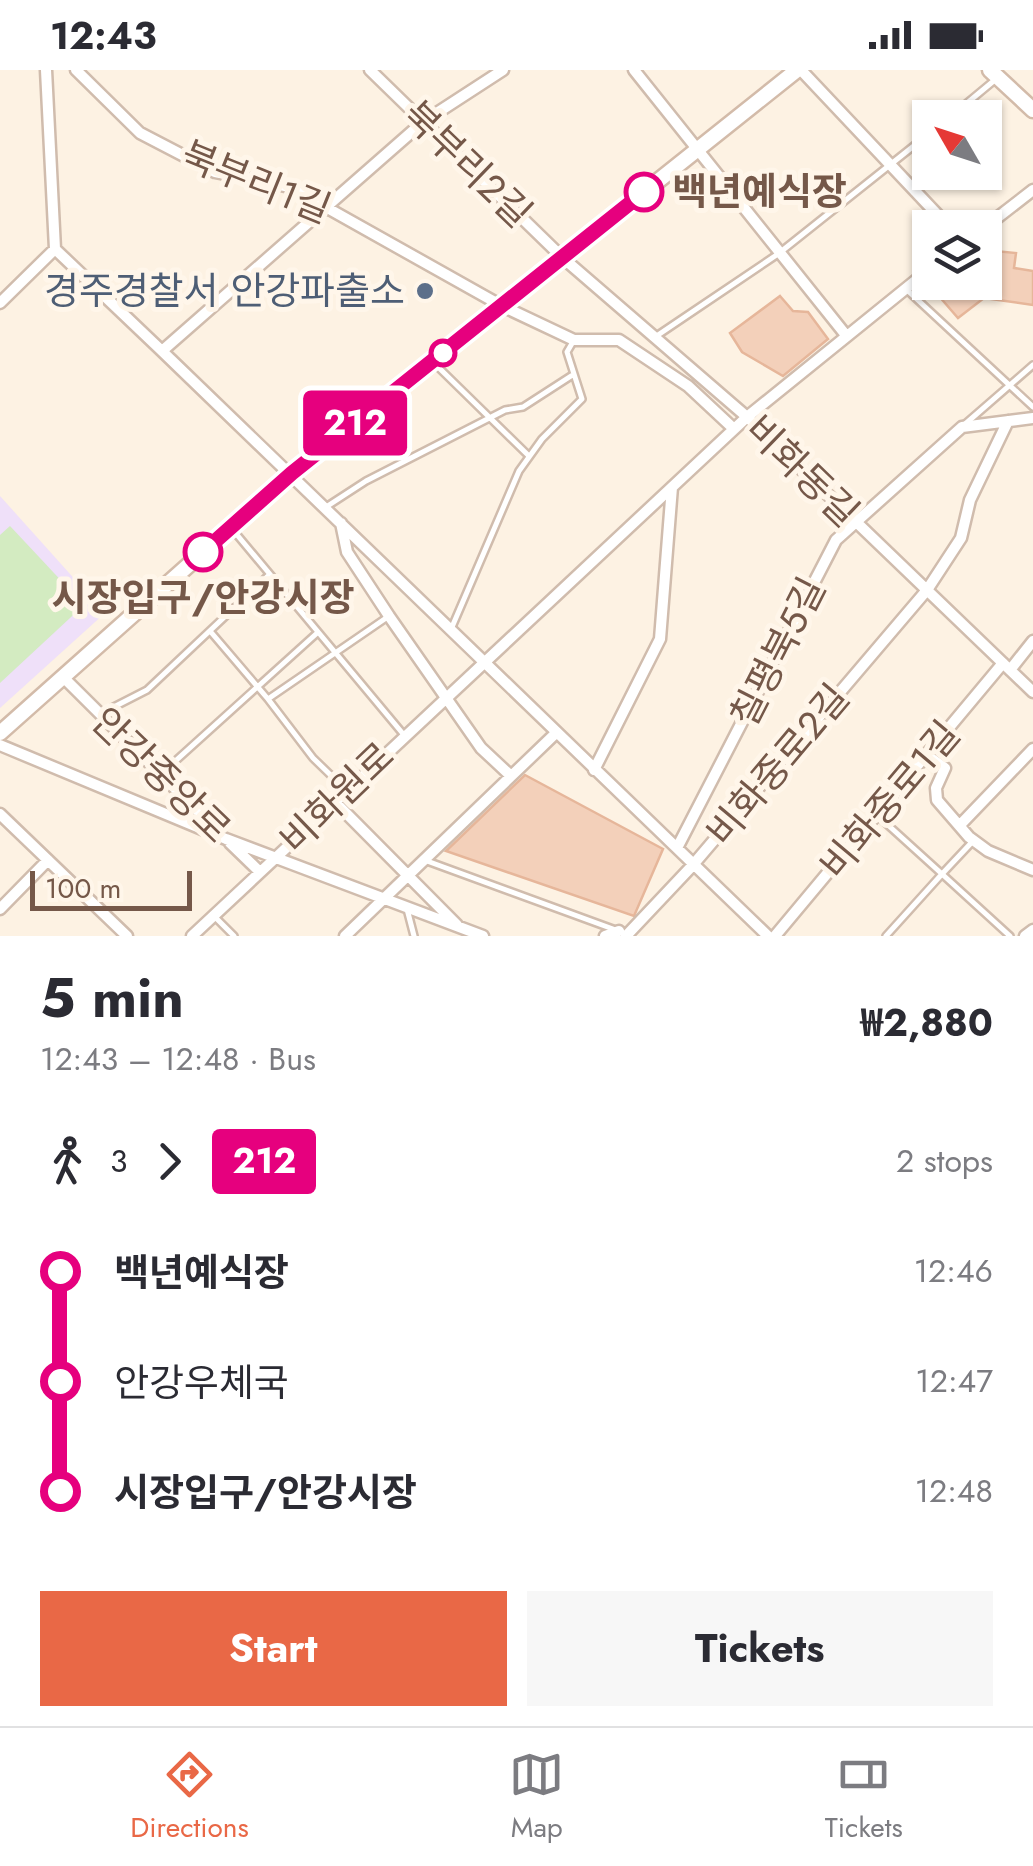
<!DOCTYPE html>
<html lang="en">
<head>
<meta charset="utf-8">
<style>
  body { margin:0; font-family:Jost,"Noto Sans KR",sans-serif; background:#f7f7f7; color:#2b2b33; height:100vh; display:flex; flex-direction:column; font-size:38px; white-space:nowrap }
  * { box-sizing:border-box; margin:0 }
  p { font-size:32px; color:#7c7c81 }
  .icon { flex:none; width:55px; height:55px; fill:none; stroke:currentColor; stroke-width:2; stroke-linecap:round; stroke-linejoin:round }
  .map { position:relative; height:866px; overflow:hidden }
  .details { display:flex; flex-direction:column; background:#fff; flex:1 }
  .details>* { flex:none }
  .badge { padding:0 20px; border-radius:8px; font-size:35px; line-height:65px }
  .needle { width:65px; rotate:309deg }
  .buttons { position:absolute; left:912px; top:30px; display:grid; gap:20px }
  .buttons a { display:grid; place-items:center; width:90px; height:90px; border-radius:0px; background:#fff; box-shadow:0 2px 8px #0004; font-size:50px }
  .scale { position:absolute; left:30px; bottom:25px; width:162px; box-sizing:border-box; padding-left:10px; border:5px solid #755849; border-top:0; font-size:28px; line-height:35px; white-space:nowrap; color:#755849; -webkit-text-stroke:8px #fff6ea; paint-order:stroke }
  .map>.badge { position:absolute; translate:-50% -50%; box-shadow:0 0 0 5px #fff }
  .legs { display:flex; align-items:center; gap:15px; height:110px; padding:0 40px; font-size:32px }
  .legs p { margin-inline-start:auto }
  .overview { display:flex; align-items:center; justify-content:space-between; height:170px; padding:0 40px }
  h1 { font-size:55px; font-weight:700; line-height:75px }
  .primary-button { display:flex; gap:20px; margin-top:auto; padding:20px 40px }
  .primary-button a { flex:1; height:115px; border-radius:0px; background:#e96846; color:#fff; font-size:40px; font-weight:700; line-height:115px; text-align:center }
  .primary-button a+a { background:#f7f7f7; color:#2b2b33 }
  ul { padding:0 40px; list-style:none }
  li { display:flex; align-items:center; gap:35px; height:110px; font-size:38px }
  li i { display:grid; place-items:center; width:15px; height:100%; margin:0 12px; background:currentColor }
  li i::after { content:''; width:25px; height:25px; margin:-12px; border:8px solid; border-radius:50%; background:#fff }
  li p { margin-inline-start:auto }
  li:first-child i { background:linear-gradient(#0000 50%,currentColor 0) }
  li:last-child i { background:linear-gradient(currentColor 50%,#0000 0) }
  .status { display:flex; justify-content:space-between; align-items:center; height:70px; padding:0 50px; background:#fff; direction:ltr }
  .status svg { height:28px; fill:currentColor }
  .dock { display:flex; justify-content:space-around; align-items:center; height:140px; border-top:2px solid #e1e1e2; background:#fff; font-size:28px; color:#7c7c81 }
  .dock a { display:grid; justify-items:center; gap:5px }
  .dock .current { color:#e96846 }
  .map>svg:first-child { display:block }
  .education { fill:#efe0f9 }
  .green { fill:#d3ebc1 }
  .building { fill:#f3d0ba; stroke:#e6b69a; stroke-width:2.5 }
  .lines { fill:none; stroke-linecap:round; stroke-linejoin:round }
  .lane-casing { stroke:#d0bcad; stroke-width:10 }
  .street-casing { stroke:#d0bcad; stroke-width:15 }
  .secondary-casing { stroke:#d3bba9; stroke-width:19 }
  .lane { stroke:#fff; stroke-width:5 }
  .street { stroke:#fff; stroke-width:10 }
  .secondary { stroke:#fff; stroke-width:14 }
  .line-1-casing { stroke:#fff; stroke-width:22 }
  .line-1 { stroke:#e6007e; stroke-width:15 }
  .stop-1-dot { fill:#fff; stroke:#e6007e; stroke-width:5 }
  .service-dot { fill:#5c6f8a; stroke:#fff6ea; stroke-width:4 }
  .labels { text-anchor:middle; stroke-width:10; stroke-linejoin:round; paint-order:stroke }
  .street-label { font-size:38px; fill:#755849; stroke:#fff6ea }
  .stop-label { font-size:38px; font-weight:bold; fill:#755849; stroke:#fff6ea; text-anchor:start }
  .service-label { font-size:38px; fill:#4e5e75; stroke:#fff6ea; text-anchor:end }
</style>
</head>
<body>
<div class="status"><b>12:43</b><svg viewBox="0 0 49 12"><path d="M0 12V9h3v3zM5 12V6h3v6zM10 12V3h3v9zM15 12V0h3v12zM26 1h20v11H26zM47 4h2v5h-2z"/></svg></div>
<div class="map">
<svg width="1033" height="866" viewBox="0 0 1033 866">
  <rect width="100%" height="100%" fill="#fdf2e3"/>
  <path class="education" d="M0,426L105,543L0,638Z"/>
  <path class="green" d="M10,456L84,535L0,613V465Z"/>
  <path class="building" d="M985,180L1016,183L1014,198L1033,201V235L984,228L958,248L938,225L955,212H985Z
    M780,226L793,241L808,242L828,269L783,306L742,282L730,263Z
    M525,705L663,779L634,846L446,781Z"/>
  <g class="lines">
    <defs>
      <path id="lane" d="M949,48L996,9
        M907,220L1033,337
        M655,267L778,184L930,63
        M435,294L529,386
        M964,355L1033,295
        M326,437L366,411L505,340L523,337L571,306
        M233,460L404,665
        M452,557L519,401L542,369L582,329L567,282L574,270
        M210,561L268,629L389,546
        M268,629L313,688L346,720
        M102,643L147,620L269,505
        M161,704L316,564
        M878,746L942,804L886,866
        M973,771L942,804L1010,866
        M427,791L613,859
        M407,839L414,866
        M214,846L234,866"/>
      <path id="street" d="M46,0L55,179
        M76,0L140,63L215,102L290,117L502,236L574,270H619L688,316L734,359
        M370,0L563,188L747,347L1033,622
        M503,0L423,52L162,281L768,866
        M634,0L845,264
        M801,0L950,158
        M984,158L1033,120
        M55,179L162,281
        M0,233L55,179
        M341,453L347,482L389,546L481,678L511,706
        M1010,600L1033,571
        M63,607L218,761
        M0,675L226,769L483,866
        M928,686L945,698L936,718L937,730L969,767L988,781L1033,800
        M594,700L660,569L672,417
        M334,731L457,855
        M0,744L127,866
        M960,755L1033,679
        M230,773L260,802
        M677,778L836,470L962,357L1033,348
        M0,839L48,790
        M192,866L747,347L930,199
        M345,866L556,663
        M605,866L619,861
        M626,866L692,796L927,520L961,468L970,430L1008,351
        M775,866L1003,593
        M1025,866L1033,860"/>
      <path id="secondary" d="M990,0L1033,40
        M0,663L292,403L797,0"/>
    </defs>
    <use href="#lane" class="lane-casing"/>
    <use href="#street" class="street-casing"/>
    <use href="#secondary" class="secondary-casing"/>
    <use href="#lane" class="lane"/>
    <use href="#street" class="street"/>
    <use href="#secondary" class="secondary"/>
  </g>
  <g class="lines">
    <defs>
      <path id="line-1" d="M203,482L292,403L644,122"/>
    </defs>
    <use href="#line-1" class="line-1-casing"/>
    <use href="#line-1" class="line-1"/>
  </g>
  <g class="stop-1-dot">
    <circle cx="644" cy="122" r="18"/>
    <circle cx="443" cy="283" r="12"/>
    <circle cx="203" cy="482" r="18"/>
  </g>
  <circle class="service-dot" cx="425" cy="221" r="10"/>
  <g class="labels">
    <g class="street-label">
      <text transform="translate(467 94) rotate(44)" y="13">북부리2길</text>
      <text transform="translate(256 112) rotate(22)" y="13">북부리1길</text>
      <text transform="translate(802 401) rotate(44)" y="13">비화동길</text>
      <text transform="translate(778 582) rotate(-63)" y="13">칠평북5길</text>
      <text transform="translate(778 695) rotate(-50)" y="13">비화중로2길</text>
      <text transform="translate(161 705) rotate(44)" y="13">안강중앙로</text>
      <text transform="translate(337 728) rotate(-44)" y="13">비화원로</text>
      <text transform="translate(890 730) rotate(-50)" y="13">비화중로1길</text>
    </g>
    <g class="stop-label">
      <text x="672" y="135">백년예식장</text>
      <text x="203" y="541" text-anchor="middle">시장입구/안강시장</text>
    </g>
    <g class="service-label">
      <text x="405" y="234">경주경찰서 안강파출소</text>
    </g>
  </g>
</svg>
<div class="buttons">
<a><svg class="needle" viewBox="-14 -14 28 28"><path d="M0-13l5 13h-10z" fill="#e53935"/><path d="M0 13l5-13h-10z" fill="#7c7c81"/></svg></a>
<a><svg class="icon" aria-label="layers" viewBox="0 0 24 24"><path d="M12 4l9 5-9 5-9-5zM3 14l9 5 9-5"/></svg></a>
</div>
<div class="scale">100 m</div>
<b class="badge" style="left:355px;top:353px;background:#e6007e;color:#fff">212</b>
</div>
<section class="details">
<div class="overview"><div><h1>5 min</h1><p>12:43 – 12:48 · Bus</p></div><b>₩2,880</b></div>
<div class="legs"><svg class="icon" aria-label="walk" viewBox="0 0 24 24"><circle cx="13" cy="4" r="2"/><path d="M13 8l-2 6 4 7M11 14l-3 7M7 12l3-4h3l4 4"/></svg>3<svg class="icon" aria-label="forward" viewBox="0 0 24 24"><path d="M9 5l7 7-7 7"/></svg><b class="badge" style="background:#e6007e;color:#fff">212</b><p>2 stops</p></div>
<ul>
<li><i style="color:#e6007e"></i><b>백년예식장</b><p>12:46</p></li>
<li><i style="color:#e6007e"></i><span>안강우체국</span><p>12:47</p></li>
<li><i style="color:#e6007e"></i><b>시장입구/안강시장</b><p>12:48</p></li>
</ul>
<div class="primary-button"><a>Start</a><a>Tickets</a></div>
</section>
<nav class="dock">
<a class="current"><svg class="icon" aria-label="directions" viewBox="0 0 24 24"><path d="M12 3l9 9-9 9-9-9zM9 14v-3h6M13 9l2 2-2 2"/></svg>Directions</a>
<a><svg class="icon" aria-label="map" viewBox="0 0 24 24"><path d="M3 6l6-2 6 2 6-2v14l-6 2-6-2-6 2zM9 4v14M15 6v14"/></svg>Map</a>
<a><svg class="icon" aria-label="tickets" viewBox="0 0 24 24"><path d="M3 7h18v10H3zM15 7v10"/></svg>Tickets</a>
</nav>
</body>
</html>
